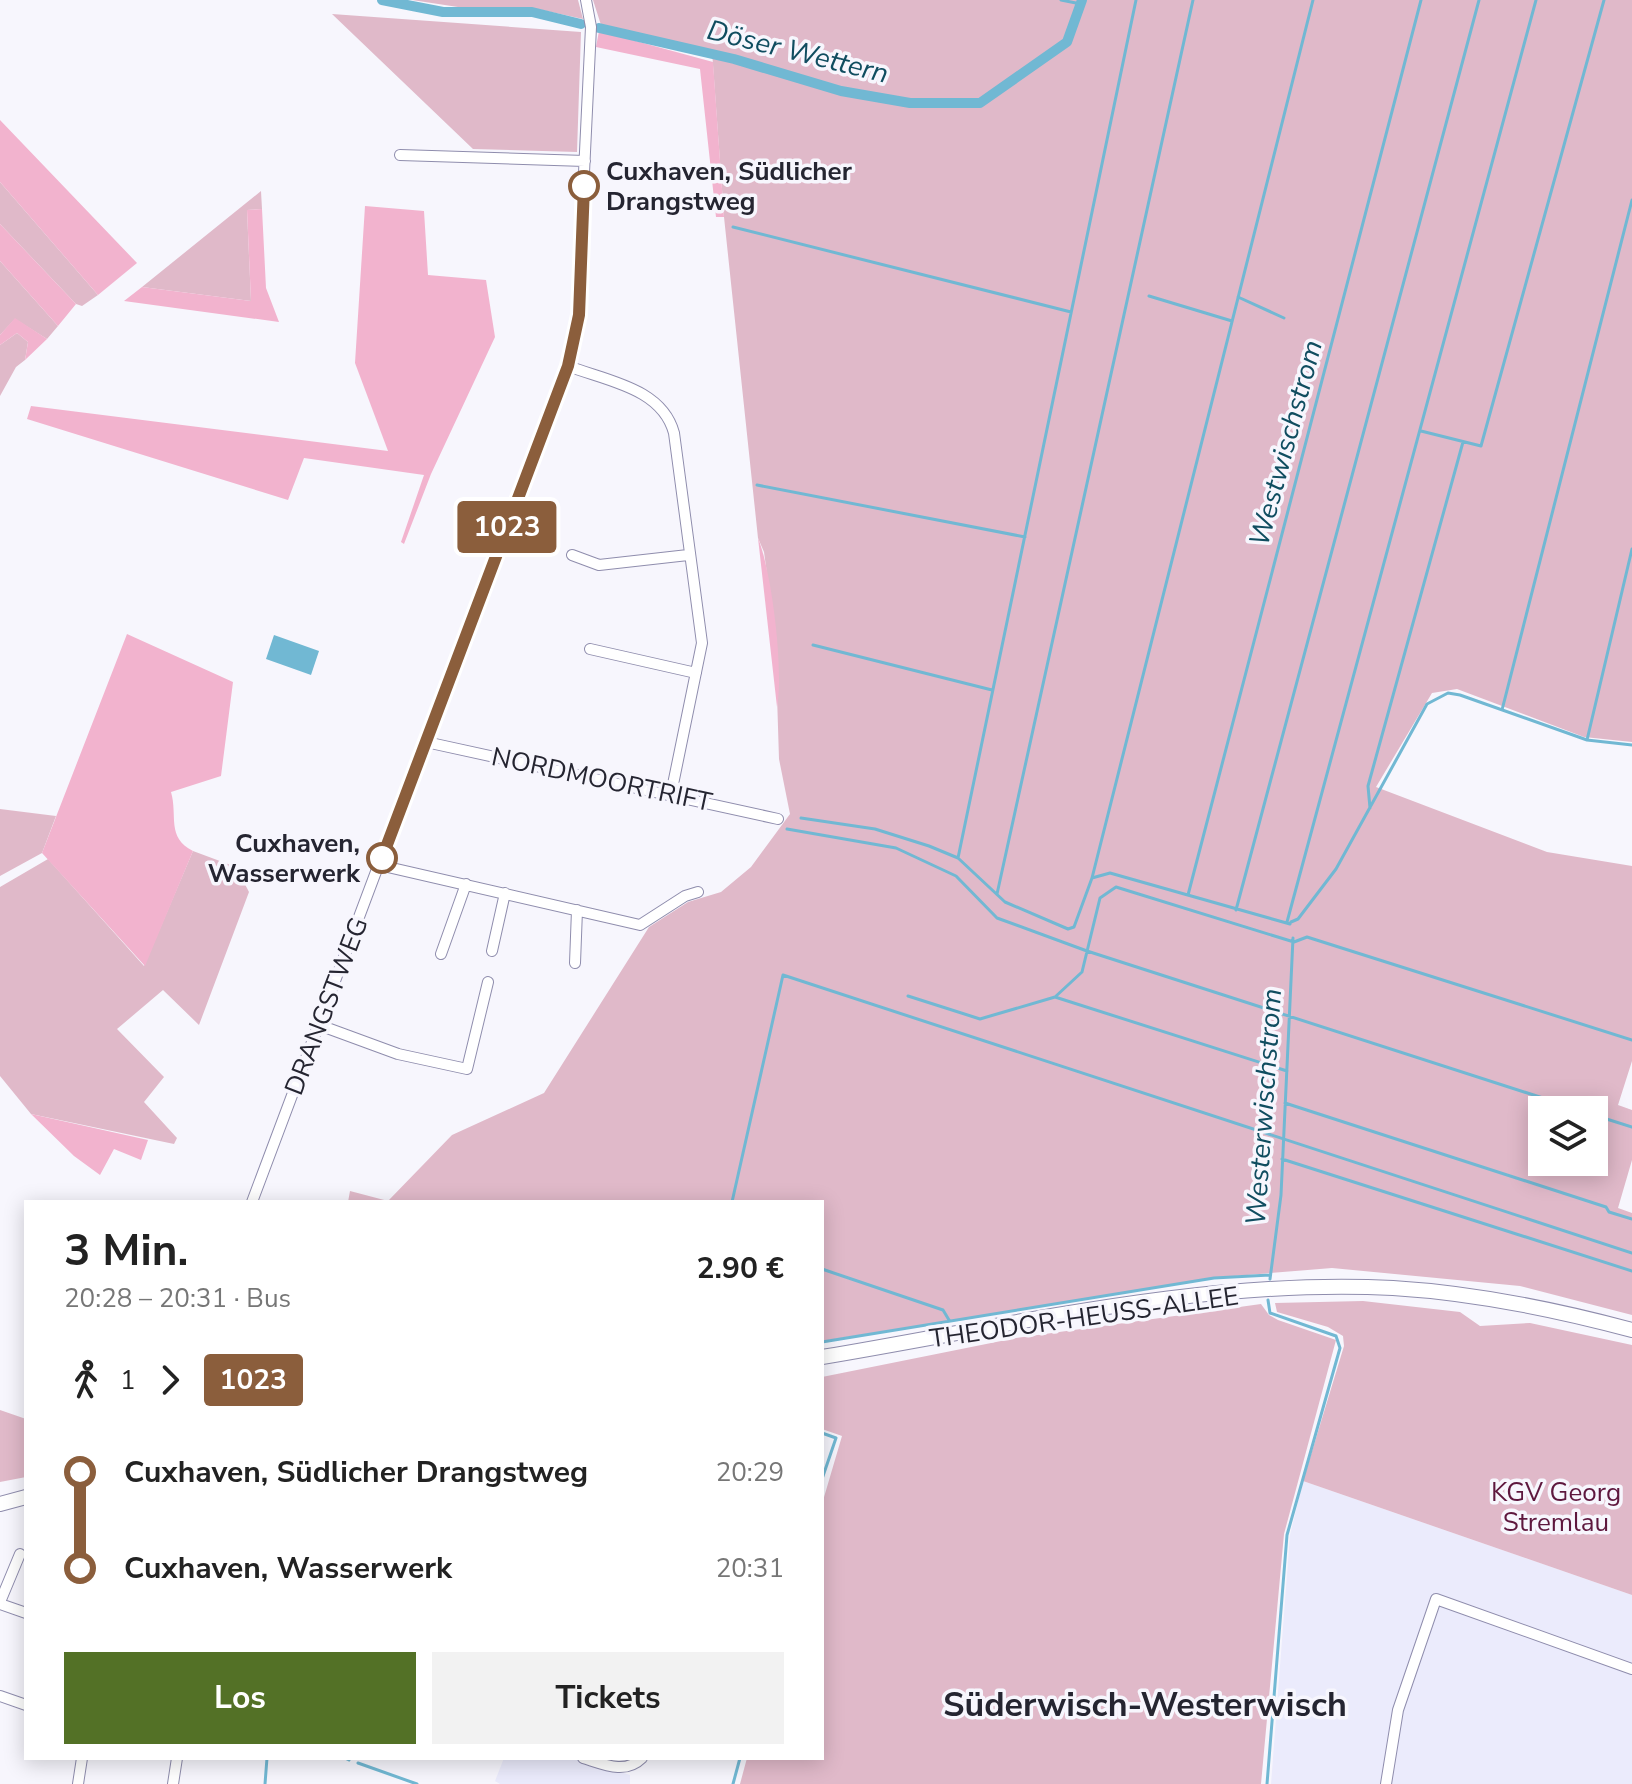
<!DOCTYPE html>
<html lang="de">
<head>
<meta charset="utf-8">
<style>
  body { margin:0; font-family:"Nunito Sans",sans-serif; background:#f2f2f2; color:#222; height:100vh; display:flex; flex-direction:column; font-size:30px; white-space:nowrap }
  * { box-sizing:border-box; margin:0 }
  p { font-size:26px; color:#767676 }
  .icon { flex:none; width:44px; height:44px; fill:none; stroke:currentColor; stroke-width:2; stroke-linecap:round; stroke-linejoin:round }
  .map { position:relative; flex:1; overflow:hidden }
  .details { position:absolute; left:24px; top:1200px; width:800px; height:560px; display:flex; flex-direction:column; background:#fff; border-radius:0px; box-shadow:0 4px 20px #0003 }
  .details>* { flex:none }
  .badge { padding:0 16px; border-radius:6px; font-size:28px; line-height:52px }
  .controls { position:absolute; left:1528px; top:1096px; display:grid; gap:16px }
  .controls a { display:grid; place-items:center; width:80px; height:80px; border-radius:0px; background:#fff; box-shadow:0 4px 20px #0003; font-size:40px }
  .map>.badge { position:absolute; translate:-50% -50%; box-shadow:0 0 0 4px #fff }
  .legs { display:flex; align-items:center; gap:12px; height:88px; padding:0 40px; font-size:26px }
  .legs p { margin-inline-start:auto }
  .summary { display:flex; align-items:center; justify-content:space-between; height:136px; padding:0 40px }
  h1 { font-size:44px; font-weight:700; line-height:60px }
  .primary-button { display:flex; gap:16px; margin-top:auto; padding:16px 40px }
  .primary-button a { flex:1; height:92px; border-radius:0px; background:#537126; color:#fff; font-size:32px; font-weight:700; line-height:92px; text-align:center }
  .primary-button a+a { background:#f2f2f2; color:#222 }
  ul { padding:0 40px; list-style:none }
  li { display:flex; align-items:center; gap:28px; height:96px; font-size:30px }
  li i { display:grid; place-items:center; width:12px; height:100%; margin:0 10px; background:currentColor }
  li i::after { content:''; width:20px; height:20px; margin:-10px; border:6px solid; border-radius:50%; background:#fff }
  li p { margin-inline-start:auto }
  li:first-child i { background:linear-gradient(#0000 50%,currentColor 0) }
  li:last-child i { background:linear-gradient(currentColor 50%,#0000 0) }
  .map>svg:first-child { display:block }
  .built { fill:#ebebfc }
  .green { fill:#e0b9c9; fill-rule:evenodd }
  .forest { fill:#f2b3ce }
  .water { fill:#71b8d3 }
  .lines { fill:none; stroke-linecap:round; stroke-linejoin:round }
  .stream { stroke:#71b8d3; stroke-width:3 }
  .canal { stroke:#71b8d3; stroke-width:10 }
  .street-casing { stroke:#8f8dad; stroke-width:12 }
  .secondary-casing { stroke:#8f8dad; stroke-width:16 }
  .street { stroke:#fff; stroke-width:10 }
  .secondary { stroke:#fff; stroke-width:14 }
  .line-1-casing { stroke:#fff; stroke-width:18 }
  .line-1 { stroke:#8b5e3c; stroke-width:12 }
  .stop-1-dot { fill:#fff; stroke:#8b5e3c; stroke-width:4 }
  .labels { text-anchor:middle; stroke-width:7; stroke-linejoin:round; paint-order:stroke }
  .stop-label { font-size:26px; font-weight:bold; fill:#252531; stroke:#f7f6fd; text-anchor:start }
  .street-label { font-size:26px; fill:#252531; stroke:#f7f6fd }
  .park-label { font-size:26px; fill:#5e173e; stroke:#f7f6fd }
  .water-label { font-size:28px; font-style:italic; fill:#104d60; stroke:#f7f6fd }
  .district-label { font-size:34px; font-weight:bold; fill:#252531; stroke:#f7f6fd }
</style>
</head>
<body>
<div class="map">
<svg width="1632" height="1784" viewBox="0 0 1632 1784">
  <rect width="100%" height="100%" fill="#f7f6fd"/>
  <path class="built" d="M1303,1481L1632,1595V1784H1271L1290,1535Z
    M504,1758H575L630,1775V1784H500L495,1781Z"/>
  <path class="green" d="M412,0H578L583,19L533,8L471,9Z
    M593,0H1632V742L1584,737L1457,689L1432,693L1376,787L1547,852L1632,866V1061L1618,1105L1632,1110V1160L1618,1208L1632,1213V1315L1520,1286L1332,1268L1222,1277L822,1341V1202H348L350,1191L388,1201L452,1135L544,1093L649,927L688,902L721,892L751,867L790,814L779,759L775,632L764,552L758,538L724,217L712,51L601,25ZM1542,1110H1594V1162H1542Z
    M332,14L581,32L577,152L473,149Z
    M0,182L98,295L82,306L76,304L0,224Z
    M261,191L262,209L247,210L251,301L142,287Z
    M0,261L58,326L47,339L15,319L0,335Z
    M17,333L28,342L25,360L16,367L0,396V345Z
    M0,809L56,816L42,853L0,876Z
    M193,851L236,867L249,892L199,1025L163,990L117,1029L164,1077L144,1102L177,1138L174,1144L31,1114L0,1076V887L48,859L144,966Z
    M1363,1301L1460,1312L1480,1326L1530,1323L1632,1345V1595L1303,1481L1344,1346L1343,1336L1328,1327L1277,1312L1275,1303Z
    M1261,1304L1269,1315L1278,1320L1336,1340L1284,1534L1261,1784H740L747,1758H822V1504L842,1436L822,1429V1377L1016,1338Z
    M0,1410L26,1419V1477L0,1482Z"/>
  <path class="forest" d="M599,31L713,62L724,217H716L700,69L596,47Z
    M0,120L137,263L98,295L0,182Z
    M365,206L424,211L428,275L486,280L495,337L431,474L404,544L401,542L424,475L304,458L288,500L27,419L31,406L388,451L355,363Z
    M262,209L266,288L279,322L124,301L142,287L251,301L247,210Z
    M0,224L76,304L58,326L0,261Z
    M15,318L47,339L25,360L28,342L17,333L0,345V335Z
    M758,538C772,573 784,671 777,707Z
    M127,634L233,682L221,776L171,792C178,816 166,837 193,851L145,966L42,853Z
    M31,1114L148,1140L141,1160L114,1149L100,1175L74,1156Z"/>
  <path class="water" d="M274,635L319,651L311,675L266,659Z"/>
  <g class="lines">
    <path class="stream" d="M1061,0L1081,4
      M733,227L1071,312
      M1149,296L1232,321
      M1238,297L1284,318
      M1421,431L1481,446L1604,0
      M757,485L1025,537
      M813,645L992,690
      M1502,710L1632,200
      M1587,740L1632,549
      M1370,808L1368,786L1463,442
      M801,818L875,829L929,846L958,858L1005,902L1068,929L1074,927L1092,878L1110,873L1290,924
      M787,829L896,848L956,876L997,918L1087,951L1580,1110
      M958,858L1136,0
      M1092,878L1313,0
      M997,894L1193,0
      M1188,895L1421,0
      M1236,910L1479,0
      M1287,922L1536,0
      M1291,922L1298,919L1336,869L1427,704L1448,693L1460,695L1587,740L1632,745
      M908,996L980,1019L1055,997L1082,972L1100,898L1116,887L1294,942L1307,937L1632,1040
      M1055,997L1287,1071
      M1285,1103L1606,1207L1609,1212L1632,1219
      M1594,1115L1632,1127
      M1282,1159L1632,1271
      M732,1202L783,975L1632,1253
      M822,1269L943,1310L949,1320
      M1270,1279L1281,1195L1293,938
      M822,1342L1214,1278L1270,1275
      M822,1433L836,1438L822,1479
      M345,1758L349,1760
      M358,1763L417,1784
      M265,1784L267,1758
      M733,1784L740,1758
      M1267,1784L1287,1535L1340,1348L1336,1336L1270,1313L1268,1300"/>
    <path class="canal" d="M382,0L443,12H532L581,24
      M599,28L734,59L841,91L910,103H980L1067,42L1082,0"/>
    <defs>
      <path id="street" d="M400,155L585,161
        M568,366C607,381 662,388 674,433L702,643L671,794
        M572,555L599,565L688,555
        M590,649L696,673
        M426,742L778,819
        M379,865L640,925L685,896L698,892
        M492,951L505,893
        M441,954L466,884
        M575,963L577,910
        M319,1025L398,1054L467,1069L488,982
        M252,1202L576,339L591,27L586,0
        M0,1602L20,1554
        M0,1604L26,1613
        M0,1696L26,1705
        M583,1758C603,1764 625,1775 642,1758
        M78,1784L82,1758
        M173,1784L177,1758
        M1386,1784L1398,1710L1436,1599L1632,1669"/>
      <path id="secondary" d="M822,1357C1009,1326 1202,1278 1393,1288C1474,1293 1554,1309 1632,1330
        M0,1504L26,1497"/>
    </defs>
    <use href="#street" class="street-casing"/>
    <use href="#secondary" class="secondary-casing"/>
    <use href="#street" class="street"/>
    <use href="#secondary" class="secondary"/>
  </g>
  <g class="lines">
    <defs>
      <path id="line-1" d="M382,858L568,366L579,315L584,186"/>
    </defs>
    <use href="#line-1" class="line-1-casing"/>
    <use href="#line-1" class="line-1"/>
  </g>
  <g class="stop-1-dot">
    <circle cx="584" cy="186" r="14"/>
    <circle cx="382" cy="858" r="14"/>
  </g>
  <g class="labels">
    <g class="stop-label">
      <text x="606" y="180">Cuxhaven, Südlicher<tspan x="606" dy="30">Drangstweg</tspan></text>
      <text x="360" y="852" text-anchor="end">Cuxhaven,<tspan x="360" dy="30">Wasserwerk</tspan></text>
    </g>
    <g class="street-label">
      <text transform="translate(602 779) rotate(12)" y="9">NORDMOORTRIFT</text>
      <text transform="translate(326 1006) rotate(-69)" y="9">DRANGSTWEG</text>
      <text transform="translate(1084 1317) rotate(-8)" y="9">THEODOR-HEUSS-ALLEE</text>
    </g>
    <g class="park-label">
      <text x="1556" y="1501">KGV Georg<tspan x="1556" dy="30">Stremlau</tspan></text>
    </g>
    <g class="water-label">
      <text transform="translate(798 51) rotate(14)" y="10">Döser Wettern</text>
      <text transform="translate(1285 443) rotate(-75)" y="10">Westwischstrom</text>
      <text transform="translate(1263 1107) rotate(-86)" y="10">Westerwischstrom</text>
    </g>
    <g class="district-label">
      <text x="1145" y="1716">Süderwisch-Westerwisch</text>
    </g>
  </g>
</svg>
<div class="controls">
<a><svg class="icon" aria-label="layers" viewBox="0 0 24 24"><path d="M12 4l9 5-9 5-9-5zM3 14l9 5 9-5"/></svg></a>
</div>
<b class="badge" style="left:507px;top:527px;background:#8b5e3c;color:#fff">1023</b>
<section class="details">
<div class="summary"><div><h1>3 Min.</h1><p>20:28 – 20:31 · Bus</p></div><b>2.90 €</b></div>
<div class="legs"><svg class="icon" aria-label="walk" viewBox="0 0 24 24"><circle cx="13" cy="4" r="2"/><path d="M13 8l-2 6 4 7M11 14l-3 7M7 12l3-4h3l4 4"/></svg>1<svg class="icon" aria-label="forward" viewBox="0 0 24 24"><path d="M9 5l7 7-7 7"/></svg><b class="badge" style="background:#8b5e3c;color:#fff">1023</b></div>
<ul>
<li><i style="color:#8b5e3c"></i><b>Cuxhaven, Südlicher Drangstweg</b><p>20:29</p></li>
<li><i style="color:#8b5e3c"></i><b>Cuxhaven, Wasserwerk</b><p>20:31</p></li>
</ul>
<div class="primary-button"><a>Los</a><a>Tickets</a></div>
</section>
</div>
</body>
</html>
